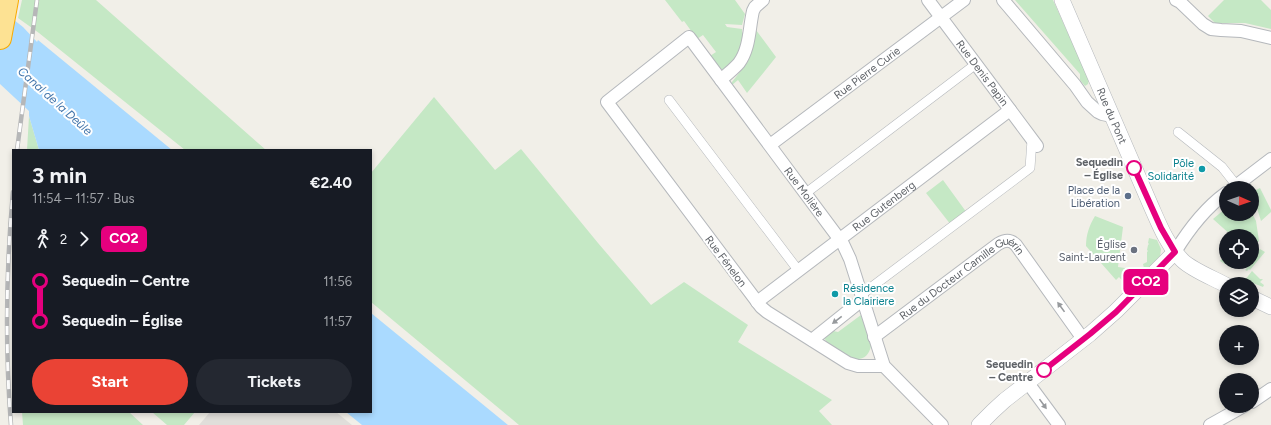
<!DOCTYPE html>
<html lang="en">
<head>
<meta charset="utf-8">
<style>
  body { margin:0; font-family:Figtree,sans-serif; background:#242831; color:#f1f3f6; height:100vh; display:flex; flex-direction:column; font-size:15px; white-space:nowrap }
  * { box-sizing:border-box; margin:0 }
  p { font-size:13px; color:#9ea1a6 }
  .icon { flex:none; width:22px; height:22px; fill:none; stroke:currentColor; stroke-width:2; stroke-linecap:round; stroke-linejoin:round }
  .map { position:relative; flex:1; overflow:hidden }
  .sheet { position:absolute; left:12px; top:149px; width:360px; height:264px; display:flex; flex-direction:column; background:#171b24; border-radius:0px; box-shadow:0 2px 6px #0003 }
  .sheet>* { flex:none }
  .badge { padding:0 8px; border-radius:6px; font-size:14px; line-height:26px }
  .needle { width:26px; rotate:92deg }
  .controls { position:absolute; left:1219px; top:181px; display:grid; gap:8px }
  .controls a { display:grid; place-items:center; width:40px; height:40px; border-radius:50%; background:#171b24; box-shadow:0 2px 6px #0003; font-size:20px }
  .map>.badge { position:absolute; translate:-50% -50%; box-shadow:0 0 0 2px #fff }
  .legs { display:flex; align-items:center; gap:6px; height:44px; padding:0 20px; font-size:13px }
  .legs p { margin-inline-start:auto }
  .overview { display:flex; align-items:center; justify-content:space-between; height:68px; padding:0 20px }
  h1 { font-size:22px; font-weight:700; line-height:30px }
  .cta { display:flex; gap:8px; margin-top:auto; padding:8px 20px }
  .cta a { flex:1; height:46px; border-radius:24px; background:#ea4335; color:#fff; font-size:16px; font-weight:700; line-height:46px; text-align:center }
  .cta a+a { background:#242831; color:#f1f3f6 }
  ul { padding:0 20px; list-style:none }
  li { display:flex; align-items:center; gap:14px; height:40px; font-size:15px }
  li i { display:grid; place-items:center; width:6px; height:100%; margin:0 5px; background:currentColor }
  li i::after { content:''; width:10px; height:10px; margin:-5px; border:3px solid; border-radius:50%; background:#171b24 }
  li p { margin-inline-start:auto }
  li:first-child i { background:linear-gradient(#0000 50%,currentColor 0) }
  li:last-child i { background:linear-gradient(currentColor 50%,#0000 0) }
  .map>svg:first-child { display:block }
  .industrial { fill:#e0deda }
  .green { fill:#c5e8c5 }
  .water { fill:#aadaff }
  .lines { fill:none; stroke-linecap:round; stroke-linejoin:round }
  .pedestrian-casing { stroke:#b5b8bc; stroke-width:10 }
  .minor-casing { stroke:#b5b8bc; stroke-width:14 }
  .tertiary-casing { stroke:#b5b8bc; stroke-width:16 }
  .motorway-casing { stroke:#f9ab00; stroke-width:24 }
  .pedestrian { stroke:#fff; stroke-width:9 }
  .minor { stroke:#fff; stroke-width:12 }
  .tertiary { stroke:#fff; stroke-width:15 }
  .motorway { stroke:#fde293; stroke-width:22 }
  .rail-casing { stroke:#b6b7b8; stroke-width:4.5 }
  .rail { stroke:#fff; stroke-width:3; stroke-dasharray:9; stroke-linecap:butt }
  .oneway { fill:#979a9d }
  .line-1-casing { stroke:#fff; stroke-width:9 }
  .line-1 { stroke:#e6007e; stroke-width:6 }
  .stop-1-dot { fill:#fff; stroke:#e6007e; stroke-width:2 }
  .culture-dot { fill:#0f9aa8; stroke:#fff; stroke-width:1.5 }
  .service-dot { fill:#5c6f8a; stroke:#fff; stroke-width:1.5 }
  .worship-dot { fill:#6b7280; stroke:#fff; stroke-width:1.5 }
  .labels { text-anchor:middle; stroke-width:4; stroke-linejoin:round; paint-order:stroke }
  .street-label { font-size:11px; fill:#5f6368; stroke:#fff }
  .stop-label { font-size:11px; font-weight:bold; fill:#5f6368; stroke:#fff; text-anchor:end }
  .culture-label { font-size:11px; fill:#0d838f; stroke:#fff; text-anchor:end }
  .service-label { font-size:11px; fill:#4e5e75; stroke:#fff; text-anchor:end }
  .worship-label { font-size:11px; fill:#5b616d; stroke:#fff; text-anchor:end }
  .water-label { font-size:12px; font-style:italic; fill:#4174aa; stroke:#fff }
</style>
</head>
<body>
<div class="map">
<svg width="1271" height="425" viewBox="0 0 1271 425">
  <rect width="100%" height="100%" fill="#f1efe8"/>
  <path class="industrial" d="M210,412H336L352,425H199Z"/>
  <path class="green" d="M22,0H96L266,150H185L39,33L18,18Z
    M665,0H735L745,14L742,25L725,24L727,27L742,29V32L745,36L740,53L726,69H720L710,56L716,52L703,35L697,39L684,21L682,22Z
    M1015,0H1053L1089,80L1088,84L1085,86L1080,80V74Z
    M1224,0H1261L1271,10V29L1245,23H1215L1208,16Z
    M756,30L776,57L747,93L738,80L732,85V82L747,63L751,53Z
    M434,97L495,170L521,149L598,243L651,305L684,282L748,325L738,342L832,400L819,411L832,425H519L371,302V173Z
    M29,116L39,150H27Z
    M943,180L967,213L951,225L926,193Z
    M1260,188L1271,210V212L1261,221L1252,192Z
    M1226,208V214H1252V213L1256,221L1259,241L1252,248V236H1232L1213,219Z
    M1095,216L1123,227L1118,267L1125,268V273L1135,272L1144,268L1143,264L1147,262V252L1148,251L1147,250L1148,245L1149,244L1148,243L1149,238L1157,240L1161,249L1160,257L1128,287L1119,277L1116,280L1086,246C1086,235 1089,226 1095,216Z
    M1260,249L1265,252L1250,270L1249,269L1247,271L1245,270L1247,268L1243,265L1247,262H1252V257Z
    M1226,253V262H1238L1232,268L1220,261Z
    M1252,271L1260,279H1263L1260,282L1264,285L1263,287L1245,280Z
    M861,315L871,346C869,355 864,360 854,359L827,343L824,337L829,330L838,332Z
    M22,412H129L143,425H23Z
    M152,412H195L184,425H167Z"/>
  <path class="water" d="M0,9L23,27L37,42L38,40L172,150H39L29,116V111L0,84Z
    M371,313L508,425H362L346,412H371Z"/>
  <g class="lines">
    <defs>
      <path id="pedestrian" d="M669,100L798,270
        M1178,132L1222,167L1237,186
        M806,193L976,64
        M861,295L1030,168L1032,140"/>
      <g id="minor">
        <path id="s1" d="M928,0L1037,146"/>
        <path d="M1003,0L1075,85L1087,102L1098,112L1102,114L1112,116"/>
        <path d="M1176,0L1180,2L1203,24L1211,29L1221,30L1241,31L1271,38"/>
        <path d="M721,80C727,74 734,69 739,63C750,48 749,28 753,11L755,7L763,0"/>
        <path id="s2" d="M770,145L964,0"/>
        <path d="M1233,188L1271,159"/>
        <path d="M1175,252C1189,229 1204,209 1226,193"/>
        <path id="s3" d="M757,302L1010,110"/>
        <path id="s4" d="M874,337L998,244C1005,240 1010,239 1016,245L1083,339"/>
        <path d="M812,340L862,300"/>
        <path id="s5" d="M884,366H858L848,363L767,312L761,307L607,102L689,37L843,244L850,259L884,366L942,425"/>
        <path d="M1028,383L1059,425"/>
        <path d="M1252,402L1271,389"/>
        <path d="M1210,425L1244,406"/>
      </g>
      <g id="tertiary">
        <path id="s6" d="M1062,0L1151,206C1159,224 1167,245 1182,260C1192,270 1213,278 1226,285"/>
        <path d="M1252,298L1271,307"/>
        <path d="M979,425L993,411L1005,400L1090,334L1116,311L1175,252"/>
      </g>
      <path id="motorway" d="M0,38L7,0"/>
    </defs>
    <use href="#pedestrian" class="pedestrian-casing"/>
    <use href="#minor" class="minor-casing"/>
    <use href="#tertiary" class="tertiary-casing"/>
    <use href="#motorway" class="motorway-casing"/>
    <use href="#pedestrian" class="pedestrian"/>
    <use href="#minor" class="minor"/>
    <use href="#tertiary" class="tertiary"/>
    <use href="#motorway" class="motorway"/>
    <defs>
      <path id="rail" d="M17,150L37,0
        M11,425C5,348 6,269 13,192"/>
    </defs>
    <use href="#rail" class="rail-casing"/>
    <use href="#rail" class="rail"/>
  </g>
  <defs><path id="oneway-solid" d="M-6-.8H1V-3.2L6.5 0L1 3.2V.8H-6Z"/></defs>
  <g class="oneway">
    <use href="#oneway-solid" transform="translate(1061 307) rotate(-126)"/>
    <use href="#oneway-solid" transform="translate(837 320) rotate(142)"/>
    <use href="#oneway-solid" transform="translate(1043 404) rotate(54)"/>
  </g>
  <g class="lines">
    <defs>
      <path id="line-1" d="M1044,370L1090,334L1116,312L1175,252L1161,228L1134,168"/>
    </defs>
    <use href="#line-1" class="line-1-casing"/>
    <use href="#line-1" class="line-1"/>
  </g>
  <g class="stop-1-dot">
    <circle cx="1134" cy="168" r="7"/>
    <circle cx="1044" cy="370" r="7"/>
  </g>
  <g class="culture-dot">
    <circle cx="1202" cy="169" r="4"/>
    <circle cx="835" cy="294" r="4"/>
  </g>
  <circle class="service-dot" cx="1128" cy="196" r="4"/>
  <circle class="worship-dot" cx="1134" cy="250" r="4"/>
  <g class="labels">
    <g class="street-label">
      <text dy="4" stroke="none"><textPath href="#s2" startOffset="121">Rue Pierre Curie</textPath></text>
      <text dy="4" stroke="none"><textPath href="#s1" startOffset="91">Rue Denis Papin</textPath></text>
      <text dy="4" stroke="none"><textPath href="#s6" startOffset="126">Rue du Pont</textPath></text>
      <text dy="4" stroke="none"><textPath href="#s5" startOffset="694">Rue Molière</textPath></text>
      <text dy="4" stroke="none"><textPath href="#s3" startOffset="159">Rue Gutenberg</textPath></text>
      <text transform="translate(726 261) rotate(53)" y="4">Rue Fénelon</text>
      <text dy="4" stroke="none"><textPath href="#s4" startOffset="109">Rue du Docteur Camille Guérin</textPath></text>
    </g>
    <g class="stop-label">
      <text x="1123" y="166">Sequedin<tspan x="1123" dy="13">– Église</tspan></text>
      <text x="1033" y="368">Sequedin<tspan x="1033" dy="13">– Centre</tspan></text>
    </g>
    <g class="culture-label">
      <text x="1194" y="167">Pôle<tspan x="1194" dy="13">Solidarité</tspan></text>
      <text x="843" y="292" text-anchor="start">Résidence<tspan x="843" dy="13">la Clairiere</tspan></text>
    </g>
    <g class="service-label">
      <text x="1120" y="194">Place de la<tspan x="1120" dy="13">Libération</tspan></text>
    </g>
    <g class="worship-label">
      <text x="1126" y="248">Église<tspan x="1126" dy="13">Saint-Laurent</tspan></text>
    </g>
    <g class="water-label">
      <text transform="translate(55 101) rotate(42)" y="4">Canal de la Deûle</text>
    </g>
  </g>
</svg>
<div class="controls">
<a><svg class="needle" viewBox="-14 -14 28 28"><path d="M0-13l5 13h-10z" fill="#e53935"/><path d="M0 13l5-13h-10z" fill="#9ea1a6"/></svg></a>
<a><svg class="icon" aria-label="locate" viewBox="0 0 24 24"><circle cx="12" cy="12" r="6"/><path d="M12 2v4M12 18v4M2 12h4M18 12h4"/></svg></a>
<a><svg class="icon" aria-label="layers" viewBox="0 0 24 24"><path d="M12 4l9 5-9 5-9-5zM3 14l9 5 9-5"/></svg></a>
<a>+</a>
<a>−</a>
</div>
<b class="badge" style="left:1146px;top:282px;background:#e6007e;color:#fff">CO2</b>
<section class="sheet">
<div class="overview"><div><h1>3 min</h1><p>11:54 – 11:57 · Bus</p></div><b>€2.40</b></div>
<div class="legs"><svg class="icon" aria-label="walk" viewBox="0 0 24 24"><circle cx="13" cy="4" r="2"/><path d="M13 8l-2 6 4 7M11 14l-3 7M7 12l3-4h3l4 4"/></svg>2<svg class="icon" aria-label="forward" viewBox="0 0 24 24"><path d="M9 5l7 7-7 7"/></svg><b class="badge" style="background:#e6007e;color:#fff">CO2</b></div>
<ul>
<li><i style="color:#e6007e"></i><b>Sequedin – Centre</b><p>11:56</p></li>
<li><i style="color:#e6007e"></i><b>Sequedin – Église</b><p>11:57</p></li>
</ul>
<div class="cta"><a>Start</a><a>Tickets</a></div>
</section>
</div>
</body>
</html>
